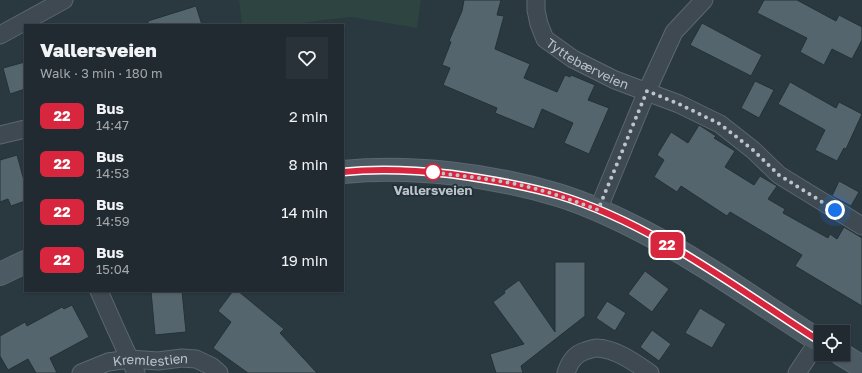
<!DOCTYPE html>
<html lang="en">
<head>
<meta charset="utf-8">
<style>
  body { margin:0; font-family:"Golos Text",sans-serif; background:#283238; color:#f1f3f6; height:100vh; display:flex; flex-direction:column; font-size:15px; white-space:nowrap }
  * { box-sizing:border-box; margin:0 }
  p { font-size:13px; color:#a2a7ab }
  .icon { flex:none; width:22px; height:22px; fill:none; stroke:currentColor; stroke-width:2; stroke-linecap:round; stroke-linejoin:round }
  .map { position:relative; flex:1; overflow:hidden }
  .side { position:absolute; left:24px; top:24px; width:320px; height:268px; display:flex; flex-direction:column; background:#202a30; border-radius:0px; box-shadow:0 1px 3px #0004,0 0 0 1px #3d464c }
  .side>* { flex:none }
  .badge { padding:0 8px; border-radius:6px; font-size:14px; line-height:26px }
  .fabs { position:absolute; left:814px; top:325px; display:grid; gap:8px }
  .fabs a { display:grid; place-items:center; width:36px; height:36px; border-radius:0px; background:#202a30; box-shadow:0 1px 3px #0004,0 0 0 1px #3d464c; font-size:20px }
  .you { position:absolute; width:20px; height:20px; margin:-10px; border:3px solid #fff; border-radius:50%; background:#1a73e8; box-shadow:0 0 0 6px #1a73e833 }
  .map>.badge { position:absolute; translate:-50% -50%; box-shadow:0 0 0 2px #fff }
  .round { display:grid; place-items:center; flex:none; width:42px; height:42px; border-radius:0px; background:#283238 }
  .head { display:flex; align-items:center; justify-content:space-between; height:68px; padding:0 16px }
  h1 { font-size:19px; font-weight:800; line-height:30px }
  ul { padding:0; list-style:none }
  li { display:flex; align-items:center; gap:12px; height:48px; padding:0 16px }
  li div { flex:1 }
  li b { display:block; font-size:15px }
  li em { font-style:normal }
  li .badge { min-width:44px; font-weight:700; text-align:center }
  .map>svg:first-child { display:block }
  .green { fill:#2d4440 }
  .building { fill:#55656d; stroke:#243138 }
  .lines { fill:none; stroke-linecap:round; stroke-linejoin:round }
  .street-casing { stroke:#5c676e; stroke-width:19 }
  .secondary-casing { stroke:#5c676e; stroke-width:24 }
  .street { stroke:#3e4951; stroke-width:17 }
  .secondary { stroke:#4c5a63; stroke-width:22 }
  .line-casing { stroke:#fff; stroke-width:9 }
  .line { stroke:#d7263d; stroke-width:6 }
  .walk { stroke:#bbc4cb; stroke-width:4; stroke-dasharray:0 7.2 }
  .stop-dot { fill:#fff; stroke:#d7263d; stroke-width:2 }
  .labels { text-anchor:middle; stroke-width:3.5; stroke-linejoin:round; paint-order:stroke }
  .street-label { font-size:13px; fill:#bbc4cb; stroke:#222f36 }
  .stop-label { font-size:13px; font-weight:bold; fill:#bbc4cb; stroke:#222f36 }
</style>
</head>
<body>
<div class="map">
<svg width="862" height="373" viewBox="0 0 862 373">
  <rect width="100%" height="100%" fill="#2a3840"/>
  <path class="green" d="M239,0H421L417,28L351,17L316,21L291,25H242Z"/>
  <path class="building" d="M464,0H501L497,15L504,16L495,49L530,64L524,78L557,92L565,75L570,77L571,75L595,85L588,100L609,108L589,154L564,143L573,123L542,109L534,129L495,113L497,108L443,85L450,68L442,65L451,42L449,41L462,11Z
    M764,0H797L836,21L839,15L862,27V40L852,59L832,49L824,65L800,52L807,38L757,13Z
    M196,6L202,25H148V21Z
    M702,23L762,55L751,76L690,45Z
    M25,62V89L10,94L3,68Z
    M755,81L774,90L759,118L741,108Z
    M790,82L836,108L839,102L862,114L846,149L844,148L837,161L815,150L825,130L778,104Z
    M699,125L716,136L714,138L735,151L725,167L754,185L760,176L777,186L768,199L785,209L783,213L828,238L830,234L837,239L844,227L862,238V306L795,266L802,255L730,212L727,216L681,186L677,192L654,177L664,160L657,155L671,132L688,143Z
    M17,155L25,184V201L11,206L8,199L0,202V160Z
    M839,181L859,192L851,206L832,196Z
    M555,262H585V316L521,366L523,373H496L490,354L524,344L493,302L505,293L504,291L519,280L555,332Z
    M645,271L669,289L652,312L628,294Z
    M151,291H182L186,332L155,335Z
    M233,291H238L284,329L280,333L317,373H248L213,348L231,322L218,311Z
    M607,301L626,313L615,331L596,318Z
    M72,305L89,337L50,358L57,373H36L28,359L8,370L0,356V336L25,322L27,326L62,307L64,309Z
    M700,308L726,324L712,348L685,333Z
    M652,330L671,344L659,361L640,347Z"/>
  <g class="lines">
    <defs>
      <g id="street">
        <path id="s1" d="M536,0V10L539,24L545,39L573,59L615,80L679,104L720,124L753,150L779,175L862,226"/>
        <path d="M0,35L64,0"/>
        <path d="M0,135L25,129"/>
        <path d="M598,210L647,91L674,32L704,0"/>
        <path d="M99,291L114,325L136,373"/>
        <path id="s2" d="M81,373L108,362L130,359L158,361L182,358L196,359L211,366L219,373"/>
        <path d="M566,373C569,363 575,354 585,351C589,350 593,348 597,348C616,349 634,362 650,373"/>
        <path d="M797,373L819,340"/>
      </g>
      <path id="secondary" d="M343,172C412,165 492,175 558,195C588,204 617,218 644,232C706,264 762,305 821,342
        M0,274L25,262
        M841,354L862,367"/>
    </defs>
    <use href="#street" class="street-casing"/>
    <use href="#secondary" class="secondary-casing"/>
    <use href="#street" class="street"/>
    <use href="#secondary" class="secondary"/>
  </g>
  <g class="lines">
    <defs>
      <path id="line" d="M343,172C379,168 415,170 451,174C487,179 523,185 558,195C652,223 739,290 821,342"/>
    </defs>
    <use href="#line" class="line-casing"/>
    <use href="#line" class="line"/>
    <path class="walk" d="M433,172H431C462,176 494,179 525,186C550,192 574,201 598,210L647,91L679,104L720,124L753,150L779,175L835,210"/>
  </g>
  <circle class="stop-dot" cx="433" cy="172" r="8"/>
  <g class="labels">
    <g class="street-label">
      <text dy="5" stroke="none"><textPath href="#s1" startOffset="90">Tyttebærveien</textPath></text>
      <text dy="5" stroke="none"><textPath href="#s2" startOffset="72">Kremlestien</textPath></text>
    </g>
    <g class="stop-label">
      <text x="433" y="195">Vallersveien</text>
    </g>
  </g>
</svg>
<div class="fabs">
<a><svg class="icon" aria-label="locate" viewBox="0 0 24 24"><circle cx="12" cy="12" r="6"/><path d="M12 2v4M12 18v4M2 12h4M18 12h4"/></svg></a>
</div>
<div class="you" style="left:835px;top:210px"></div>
<b class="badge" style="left:667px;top:245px;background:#d7263d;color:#fff">22</b>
<section class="side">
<div class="head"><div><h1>Vallersveien</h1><p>Walk · 3 min · 180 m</p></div><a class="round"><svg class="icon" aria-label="heart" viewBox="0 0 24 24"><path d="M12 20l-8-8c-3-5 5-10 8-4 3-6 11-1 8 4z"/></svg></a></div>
<ul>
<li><span class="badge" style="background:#d7263d;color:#fff">22</span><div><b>Bus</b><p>14:47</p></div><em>2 min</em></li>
<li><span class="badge" style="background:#d7263d;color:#fff">22</span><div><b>Bus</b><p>14:53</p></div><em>8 min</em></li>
<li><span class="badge" style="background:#d7263d;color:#fff">22</span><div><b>Bus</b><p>14:59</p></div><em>14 min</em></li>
<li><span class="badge" style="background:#d7263d;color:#fff">22</span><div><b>Bus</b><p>15:04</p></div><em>19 min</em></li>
</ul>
</section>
</div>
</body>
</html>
